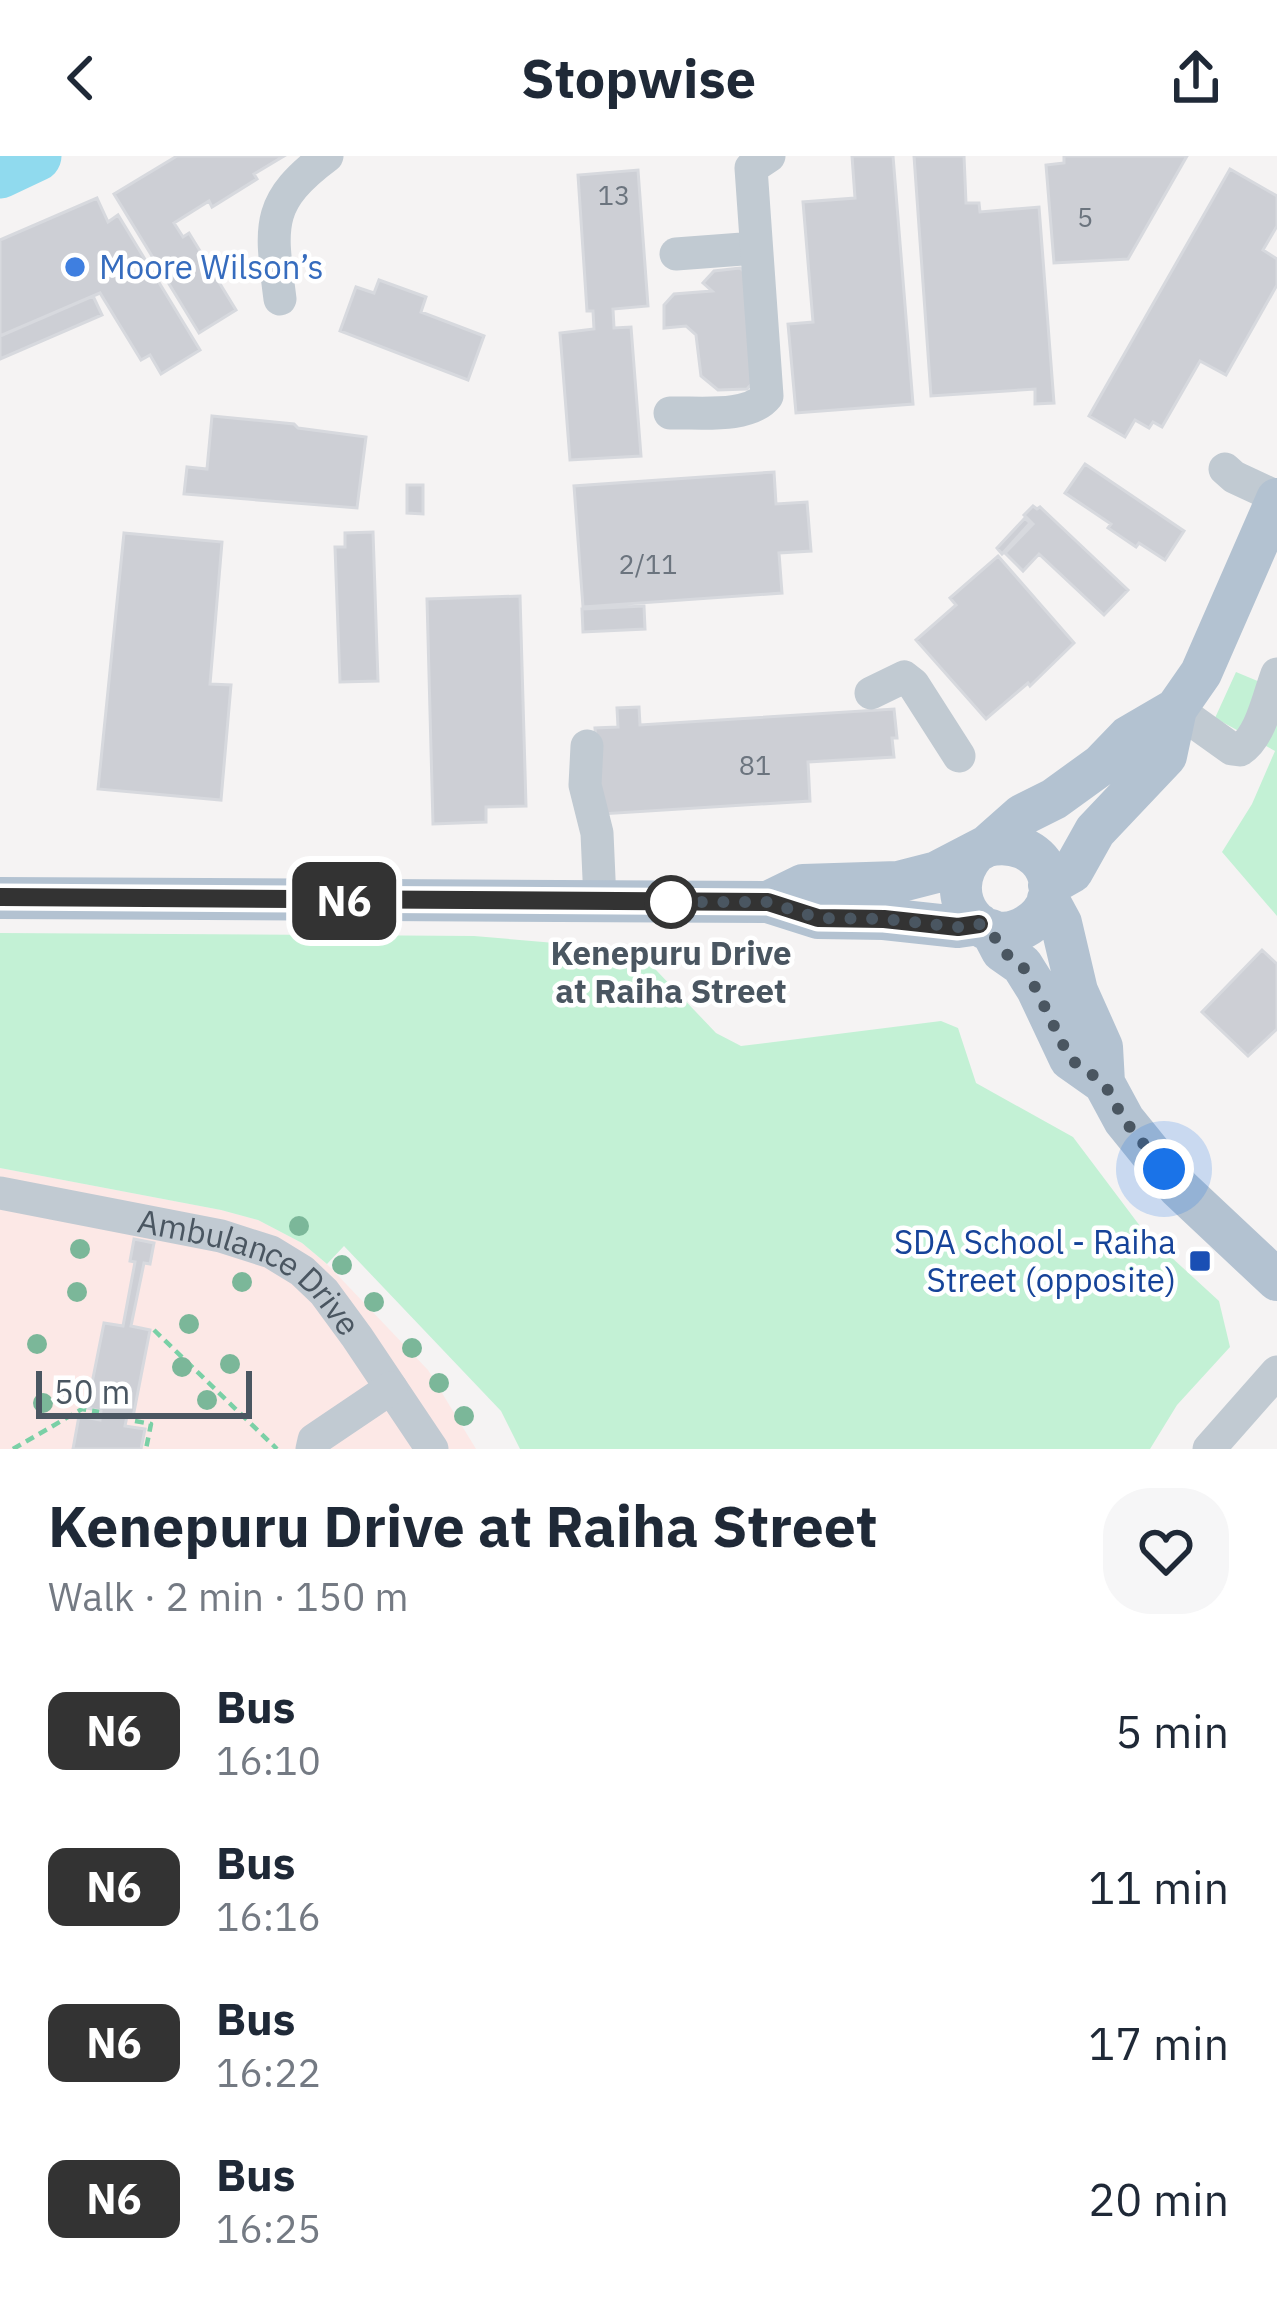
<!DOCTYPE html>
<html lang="en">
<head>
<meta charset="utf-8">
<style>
  body { margin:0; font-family:"IBM Plex Sans",sans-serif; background:#f6f6f7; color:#1f2937; height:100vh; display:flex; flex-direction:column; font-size:45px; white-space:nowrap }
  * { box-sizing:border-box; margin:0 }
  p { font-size:39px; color:#747a83 }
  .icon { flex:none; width:66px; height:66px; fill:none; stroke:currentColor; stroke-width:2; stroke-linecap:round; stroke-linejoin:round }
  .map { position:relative; height:1293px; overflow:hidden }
  .panel { display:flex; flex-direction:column; background:#fff; flex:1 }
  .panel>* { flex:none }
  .badge { padding:0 24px; border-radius:18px; font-size:42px; line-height:78px }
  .scale { position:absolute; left:36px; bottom:30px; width:216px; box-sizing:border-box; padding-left:12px; border:6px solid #4a5661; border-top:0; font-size:33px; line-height:42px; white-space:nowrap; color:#4a5661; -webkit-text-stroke:9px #fff; paint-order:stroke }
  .you { position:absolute; width:60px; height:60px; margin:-30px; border:9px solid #fff; border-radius:50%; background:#1a73e8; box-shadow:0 0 0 18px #1a73e833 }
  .map>.badge { position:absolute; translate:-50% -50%; box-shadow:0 0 0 6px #fff }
  .round { display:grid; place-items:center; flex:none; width:126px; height:126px; border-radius:48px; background:#f6f6f7 }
  .headline { display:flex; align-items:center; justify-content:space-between; height:204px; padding:0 48px }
  h1 { font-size:57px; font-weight:700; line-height:90px }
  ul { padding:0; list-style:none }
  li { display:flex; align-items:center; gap:36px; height:156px; padding:0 48px }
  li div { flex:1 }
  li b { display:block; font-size:45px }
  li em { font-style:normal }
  li .badge { min-width:132px; font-weight:700; text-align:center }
  header { display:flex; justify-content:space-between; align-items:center; height:156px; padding:0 48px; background:#fff; font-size:54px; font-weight:700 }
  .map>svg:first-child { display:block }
  .medical { fill:#fce8e6 }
  .green { fill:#c3f1d5 }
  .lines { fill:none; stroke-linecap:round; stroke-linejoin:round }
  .river { stroke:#90daee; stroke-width:51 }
  .building { fill:#cdcfd5; stroke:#d7d9de; stroke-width:3 }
  .path { stroke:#7ad0a6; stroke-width:4.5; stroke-dasharray:9 6; stroke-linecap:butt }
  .minor { stroke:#c1cad2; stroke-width:33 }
  .major { stroke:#b3c2d1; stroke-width:42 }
  .tree { fill:#7bb799 }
  .line-casing { stroke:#fff; stroke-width:27 }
  .line { stroke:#333; stroke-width:18 }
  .walk { stroke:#4a5661; stroke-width:12; stroke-dasharray:0 21.6 }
  .shop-dot { fill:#3f7fe0; stroke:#fff; stroke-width:4.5 }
  .stop-dot { fill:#fff; stroke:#333; stroke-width:6 }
  .transit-dot { fill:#1a4fb4; stroke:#fff; stroke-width:4.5 }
  .labels { text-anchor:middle; stroke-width:9; stroke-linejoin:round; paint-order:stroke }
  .number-label { font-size:27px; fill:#6b747e }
  .shop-label { font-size:33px; fill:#366cbe; stroke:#fff; text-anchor:start }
  .stop-label { font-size:33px; font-weight:bold; fill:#4a5661; stroke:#fff }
  .transit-label { font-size:33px; fill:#164399; stroke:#fff; text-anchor:end }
  .street-label { font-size:33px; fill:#4a5661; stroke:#fff }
</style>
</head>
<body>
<header><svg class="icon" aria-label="back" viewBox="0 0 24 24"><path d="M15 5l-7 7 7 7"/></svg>Stopwise<svg class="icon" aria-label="share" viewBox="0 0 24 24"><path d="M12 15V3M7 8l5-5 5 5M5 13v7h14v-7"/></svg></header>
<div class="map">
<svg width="1277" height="1293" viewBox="0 0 1277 1293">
  <rect width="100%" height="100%" fill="#f5f3f3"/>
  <path class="medical" d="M0,1012L221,1054L258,1064L302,1087L327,1108L428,1214L476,1293H0Z"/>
  <path class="green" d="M1236,516L1277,533V760L1222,696L1252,648L1275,595L1215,562Z
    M0,777L474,780L637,794L716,877L741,890L941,865L958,872L976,927L1073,981L1146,1078L1219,1145L1230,1191L1177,1249L1150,1293H520L501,1255L344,1090L327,1108L302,1087L258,1064L221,1054L0,1012Z"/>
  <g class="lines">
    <path class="river" d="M0,17L36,0"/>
  </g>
  <path class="building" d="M177,0H284L254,18L257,23L212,51L209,45L174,67L183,81L189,77L236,154L199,177L114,38Z
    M852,0H893L913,248L796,257L788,168L813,166L803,46L855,42Z
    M914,0H964L966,47H979L980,56L1039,51L1054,247L1035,248V233L931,240Z
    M1064,0H1187L1128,103L1054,107L1046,9L1064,7Z
    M1230,13L1277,40V70L1263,94L1277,103V129L1226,219L1200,205L1162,271L1153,266L1149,272L1135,264L1125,281L1089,260Z
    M638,14L648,150L613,153L614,172L631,171L641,300L570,304L560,177L594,173L593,155H587L578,19Z
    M97,42L108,66L118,59L200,194L161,218L150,199L141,204L100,137L0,180V84Z
    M740,112L750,120L757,222L747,233L718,234L701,220L696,179L686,170L664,172V149L674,138L712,135L703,127L714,115Z
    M379,124L426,141L421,156L484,180L468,224L340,175L356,131L374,137Z
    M93,140L102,159L0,203V180Z
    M212,260L294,268L298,272L366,281L357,352L184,338L187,311L207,313Z
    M1085,308L1184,375L1165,404L1139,387L1136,391L1108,372L1111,368L1065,337Z
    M774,316L776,348L807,346L811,395L779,397L782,437L583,451L574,330Z
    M407,329H423V358L407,357Z
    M1033,350L1037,353L1040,351L1128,434L1104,459L1039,398L1023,415L1005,397L1033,368L1024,359Z
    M1025,362L1030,367L1002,398L997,392Z
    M373,376L378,525L340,526L335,391H345V377Z
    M124,377L222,386L210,528L231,529L221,644L98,633Z
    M998,400L1074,487L1030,530L1028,527L986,563L916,484L956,449L950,442Z
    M520,440L526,650L486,651V666L433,668L427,443Z
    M644,450L645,473L583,476L582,453Z
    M639,551L640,569L894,553L897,582H892L894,601L808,606L810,645L601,658L595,572L618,571L617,552Z
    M1262,794L1277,808V873L1248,900L1202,856Z
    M134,1083L154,1087L150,1108L144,1107L131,1170L150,1174L133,1261L127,1260L125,1270L145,1273L141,1293H73L79,1260L100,1264L101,1255L87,1252L104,1167L123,1170L135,1106L130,1105Z"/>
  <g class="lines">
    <path class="path" d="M154,1174L277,1293
      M135,1265L151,1268L146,1293
      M13,1293L82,1253L99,1256"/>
    <g class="minor">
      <path d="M676,98L756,92"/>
      <path d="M280,143C271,71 264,47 327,0"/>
      <path d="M670,257C698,256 749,263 767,240L751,12L769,0"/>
      <path d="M1225,313L1234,321L1277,341"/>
      <path d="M871,537L904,521L913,528L959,600"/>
      <path d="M1176,553L1232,593L1240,594C1261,580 1268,542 1277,518"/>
      <path d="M587,590L585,629L597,677L600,745"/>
      <path id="s1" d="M0,1037L221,1080L271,1096L302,1115L324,1136L357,1181L432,1293"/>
      <path d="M312,1293L314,1284L391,1232"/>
      <path d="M1209,1293L1277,1216"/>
    </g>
    <path class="major" d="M975,697C937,740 983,798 1028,769C1074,739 1043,677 987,690
      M1049,729L1072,716L1095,675L1166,600L1176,553L1201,517L1277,343
      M0,742L768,746L818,762L884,763L958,771L979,768
      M1048,743L1061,767L1077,835L1102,891L1104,927L1124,964L1179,1032L1277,1124
      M768,746L803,729L898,726L937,716L987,690L1022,659L1054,643L1101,609L1128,581L1176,553
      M991,774L1002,795L1022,809L1037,833L1070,903L1104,927"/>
  </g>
  <g class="tree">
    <circle cx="299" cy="1070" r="10"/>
    <circle cx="80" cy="1093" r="10"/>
    <circle cx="342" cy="1109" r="10"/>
    <circle cx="242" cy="1126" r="10"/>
    <circle cx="77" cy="1136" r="10"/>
    <circle cx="374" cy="1146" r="10"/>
    <circle cx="189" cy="1168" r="10"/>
    <circle cx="37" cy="1188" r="10"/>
    <circle cx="412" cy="1192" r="10"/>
    <circle cx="230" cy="1208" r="10"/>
    <circle cx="182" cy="1211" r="10"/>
    <circle cx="439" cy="1227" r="10"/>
    <circle cx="207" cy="1244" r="10"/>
    <circle cx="43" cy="1247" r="10"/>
    <circle cx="464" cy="1260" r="10"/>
  </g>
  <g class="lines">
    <defs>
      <path id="line" d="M0,741L768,746L818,762L884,763L958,771L979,768"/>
    </defs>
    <use href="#line" class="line-casing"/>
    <use href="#line" class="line"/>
    <path class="walk" d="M671,746H654H768L818,762L884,763L958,771L979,768L991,774L1002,795L1022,809L1036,833L1070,903L1104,927L1124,964L1164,1013"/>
  </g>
  <circle class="shop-dot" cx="75" cy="111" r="12"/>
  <circle class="stop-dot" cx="671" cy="746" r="24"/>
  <rect class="transit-dot" x="1188" y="1093" width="24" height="24" rx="6"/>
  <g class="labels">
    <g class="number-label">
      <text x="614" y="49">13</text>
      <text x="1085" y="71">5</text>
      <text x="648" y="418">2/11</text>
      <text x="755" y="619">81</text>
    </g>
    <g class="shop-label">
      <text x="99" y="123">Moore Wilson’s</text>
    </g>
    <g class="stop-label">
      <text x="671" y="809">Kenepuru Drive<tspan x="671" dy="38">at Raiha Street</tspan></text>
    </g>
    <g class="transit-label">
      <text x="1176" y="1098">SDA School - Raiha<tspan x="1176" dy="38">Street (opposite)</tspan></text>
    </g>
    <g class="street-label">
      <text dy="12" stroke="none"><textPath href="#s1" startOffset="267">Ambulance Drive</textPath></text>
    </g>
  </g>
</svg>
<div class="scale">50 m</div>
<div class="you" style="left:1164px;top:1013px"></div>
<b class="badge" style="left:344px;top:745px;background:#333;color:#fff">N6</b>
</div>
<section class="panel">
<div class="headline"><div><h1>Kenepuru Drive at Raiha Street</h1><p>Walk · 2 min · 150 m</p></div><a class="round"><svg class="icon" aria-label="heart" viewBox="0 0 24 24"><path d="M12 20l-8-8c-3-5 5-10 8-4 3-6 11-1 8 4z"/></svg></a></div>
<ul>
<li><span class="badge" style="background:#333;color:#fff">N6</span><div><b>Bus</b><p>16:10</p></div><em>5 min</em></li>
<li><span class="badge" style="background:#333;color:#fff">N6</span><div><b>Bus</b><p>16:16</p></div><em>11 min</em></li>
<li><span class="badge" style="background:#333;color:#fff">N6</span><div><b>Bus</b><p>16:22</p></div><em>17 min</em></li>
<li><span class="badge" style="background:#333;color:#fff">N6</span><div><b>Bus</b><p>16:25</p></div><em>20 min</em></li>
</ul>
</section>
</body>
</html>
